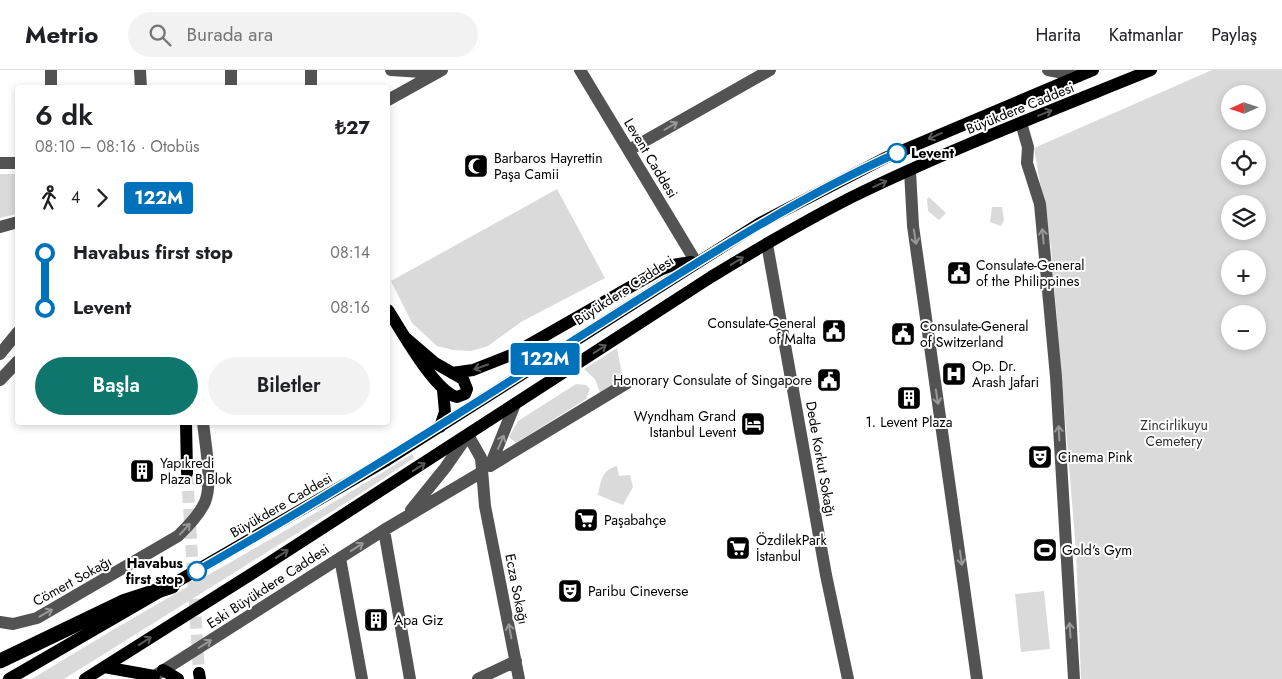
<!DOCTYPE html>
<html lang="tr">
<head>
<meta charset="utf-8">
<style>
  body { margin:0; font-family:Jost,sans-serif; background:#f2f2f2; color:#202124; height:100vh; display:flex; flex-direction:column; font-size:19px; white-space:nowrap }
  * { box-sizing:border-box; margin:0 }
  p { font-size:16px; color:#757577 }
  .icon { flex:none; width:28px; height:28px; fill:none; stroke:currentColor; stroke-width:2; stroke-linecap:round; stroke-linejoin:round }
  .map { position:relative; flex:1; overflow:hidden }
  .drawer { position:absolute; left:15px; top:15px; width:375px; height:340px; display:flex; flex-direction:column; background:#fff; border-radius:5px; box-shadow:0 2px 8px #0003 }
  .drawer>* { flex:none }
  .badge { padding:0 10px; border-radius:4px; font-size:18px; line-height:32px }
  .needle { width:32px; rotate:267deg }
  .buttons { position:absolute; left:1221px; top:15px; display:grid; gap:10px }
  .buttons a { display:grid; place-items:center; width:45px; height:45px; border-radius:50%; background:#fff; box-shadow:0 2px 8px #0003; font-size:25px }
  .map>.badge { position:absolute; translate:-50% -50%; box-shadow:0 0 0 2px #fff }
  .legs { display:flex; align-items:center; gap:8px; height:55px; padding:0 20px; font-size:16px }
  .legs p { margin-inline-start:auto }
  .summary { display:flex; align-items:center; justify-content:space-between; height:85px; padding:0 20px }
  h1 { font-size:28px; font-weight:600; line-height:38px }
  .cta { display:flex; gap:10px; margin-top:auto; padding:10px 20px }
  .cta a { flex:1; height:58px; border-radius:30px; background:#0f766e; color:#fff; font-size:20px; font-weight:600; line-height:58px; text-align:center }
  .cta a+a { background:#f2f2f2; color:#202124 }
  ul { padding:0 20px; list-style:none }
  li { display:flex; align-items:center; gap:18px; height:55px; font-size:19px }
  li i { display:grid; place-items:center; width:8px; height:100%; margin:0 6px; background:currentColor }
  li i::after { content:''; width:12px; height:12px; margin:-6px; border:4px solid; border-radius:50%; background:#fff }
  li p { margin-inline-start:auto }
  li:first-child i { background:linear-gradient(#0000 50%,currentColor 0) }
  li:last-child i { background:linear-gradient(currentColor 50%,#0000 0) }
  header { display:flex; align-items:center; gap:30px; box-sizing:border-box; height:70px; padding:0 25px; background:#fff; border-bottom:1px solid #e0e0e0 }
  header strong { font-size:24px }
  nav { display:flex; gap:28px; margin-inline-start:auto; font-size:18px }
  .search { width:350px; height:45px; background:#f2f2f2; display:flex; align-items:center; gap:12px; box-sizing:border-box; padding:0 18px; border-radius:28px; color:#757577; font-size:19px }
  .map>svg:first-child { display:block }
  .green { fill:#dadada; fill-rule:evenodd }
  .lines { fill:none; stroke-linecap:round; stroke-linejoin:round }
  .major-tunnel { stroke:#d9d9d9; stroke-width:12; stroke-dasharray:12 6; stroke-linecap:butt }
  .minor { stroke:#535353; stroke-width:12 }
  .major { stroke:#000; stroke-width:12 }
  .highway { stroke:#000; stroke-width:15 }
  .oneway { stroke:#595959 }
  .oneway2 { stroke:#989898 }
  .line-1-casing { stroke:#fff; stroke-width:11 }
  .line-1 { stroke:#0072bc; stroke-width:8 }
  .stop-1-dot { fill:#fff; stroke:#0072bc; stroke-width:2.5 }
  .labels { text-anchor:middle; stroke-width:4; stroke-linejoin:round; paint-order:stroke }
  .street-label { font-size:14px; fill:#000; stroke:#fff }
  .stop-label { font-size:14px; font-weight:bold; fill:#000; stroke:#fff; text-anchor:start }
  .poi-label { font-size:14px; fill:#000; stroke:#fff; text-anchor:start }
  .park-label { font-size:14px; fill:#313131; stroke:#fff }
</style>
</head>
<body>
<header>
<strong>Metrio</strong>
<div class="search"><svg class="icon" aria-label="search" viewBox="0 0 24 24"><circle cx="10" cy="10" r="6"/><path d="M15 15l6 6"/></svg>Burada ara</div>
<nav><a>Harita</a><a>Katmanlar</a><a>Paylaş</a></nav>
</header>
<div class="map">
<svg width="1282" height="609" viewBox="0 0 1282 609">
  <rect width="100%" height="100%" fill="#fff"/>
  <path class="green" d="M1212,0H1282V609H1081L1076,481L1051,177L1034,78ZM1230,24H1258V51H1230ZM1230,79H1258V106H1230ZM1230,134H1258V161H1230ZM1230,189H1258V216H1230ZM1230,244H1258V271H1230Z
    M0,104H18L17,144L0,148Z
    M557,119L605,208L521,252L488,276L471,281L453,280L437,276L412,253L391,211Z
    M929,127L946,143L939,150L928,141L927,129Z
    M992,137H1002L1004,150L1001,156L990,152Z
    M617,278L623,309L600,323L595,309L584,299Z
    M576,314L586,315L590,319L586,329L516,373L509,367L518,351Z
    M412,384L414,388L371,417L64,609H32C157,531 288,463 412,384Z
    M617,396L619,406L630,405L633,417L623,435L598,425C601,410 602,400 617,396Z
    M1044,521L1050,579L1021,582L1015,524Z"/>
  <g class="lines">
    <path class="major-tunnel" d="M187,403L199,603"/>
    <path class="minor" d="M51,0V18
      M140,0L141,18
      M391,0L437,3
      M580,0L696,192
      M1048,0L1079,6
      M231,18V0
      M311,18V0
      M388,30L442,0
      M1021,53L1028,77L1027,93L1040,134L1056,307L1074,609
      M629,80L770,0
      M0,93H18
      M910,101L913,156L977,609
      M0,157L18,152
      M767,174L826,505L848,609
      M0,284L18,262
      M0,310L18,291
      M490,396L627,313
      M490,396L515,334
      M411,440L445,398L468,365L481,388L485,436L519,609
      M384,460L410,609
      M340,488L362,609
      M0,552L13,554L37,548L178,466C188,456 199,445 205,432C213,413 205,373 203,352
      M156,605L384,460L482,402
      M478,609L516,591"/>
    <path class="major" d="M388,240C401,260 435,322 457,327L465,324L467,319L463,309L435,293L407,269
      M452,303L473,300L511,285L660,200L673,195L691,192
      M186,352L187,403
      M440,357L445,342L443,320
      M104,597L154,606
      M163,600L178,609
      M199,603L200,609
      M9,609L387,390L760,153L885,88L1093,0
      M85,609L264,496L711,207C757,179 803,152 850,128C948,80 1050,41 1151,0"/>
    <path class="highway" d="M0,591L123,532L172,516"/>
  </g>
  <defs><path id="oneway-shaft" d="M-6 0H5M1.5-3L5.5 0L1.5 3" fill="none" stroke-width="1.6" stroke-linecap="round" stroke-linejoin="round" transform="scale(1.25)"/></defs>
  <g class="oneway">
    <use href="#oneway-shaft" transform="translate(1045 43) rotate(-22)"/>
    <use href="#oneway-shaft" transform="translate(935 66) rotate(156)"/>
    <use href="#oneway-shaft" transform="translate(880 114) rotate(-25)"/>
    <use href="#oneway-shaft" transform="translate(737 191) rotate(-31)"/>
    <use href="#oneway-shaft" transform="translate(600 279) rotate(-33)"/>
    <use href="#oneway-shaft" transform="translate(481 297) rotate(161)"/>
    <use href="#oneway-shaft" transform="translate(419 397) rotate(-33)"/>
    <use href="#oneway-shaft" transform="translate(282 484) rotate(-33)"/>
    <use href="#oneway-shaft" transform="translate(145 571) rotate(-33)"/>
  </g>
  <g class="oneway2">
    <use href="#oneway-shaft" transform="translate(671 56) rotate(-30)"/>
    <use href="#oneway-shaft" transform="translate(1043 166) rotate(-95)"/>
    <use href="#oneway-shaft" transform="translate(915 167) rotate(81)"/>
    <use href="#oneway-shaft" transform="translate(937 327) rotate(81)"/>
    <use href="#oneway-shaft" transform="translate(1059 363) rotate(-93)"/>
    <use href="#oneway-shaft" transform="translate(501 372) rotate(-66)"/>
    <use href="#oneway-shaft" transform="translate(185 459) rotate(-47)"/>
    <use href="#oneway-shaft" transform="translate(357 477) rotate(-33)"/>
    <use href="#oneway-shaft" transform="translate(961 488) rotate(82)"/>
    <use href="#oneway-shaft" transform="translate(46 543) rotate(-29)"/>
    <use href="#oneway-shaft" transform="translate(1070 560) rotate(-94)"/>
    <use href="#oneway-shaft" transform="translate(510 561) rotate(-101)"/>
    <use href="#oneway-shaft" transform="translate(205 574) rotate(-32)"/>
  </g>
  <g class="lines">
    <defs>
      <path id="line-1" d="M197,501C324,429 448,351 571,272C678,205 782,135 897,83"/>
    </defs>
    <use href="#line-1" class="line-1-casing"/>
    <use href="#line-1" class="line-1"/>
  </g>
  <defs>
    <symbol id="mosque-square" viewBox="-11 -11 22 22"><rect x="-9" y="-9" width="18" height="18" rx="4" fill="#000" stroke="#fff"/><path d="M3.5-4.9A6 6 0 1 0 3.5 4.9A5 5 0 1 1 3.5-4.9Z" fill="#fff"/></symbol>
    <symbol id="civic-square" viewBox="-11 -11 22 22"><rect x="-9" y="-9" width="18" height="18" rx="4" fill="#000" stroke="#fff"/><path d="M-.6-6.5H3V-4.5H.6V-3L4-1V1h2V6H-6V1h2V-1L-.6-3ZM-1.2 2.5V6h2.4V2.5Z" fill="#fff"/></symbol>
    <symbol id="hospital-square" viewBox="-11 -11 22 22"><rect x="-9" y="-9" width="18" height="18" rx="4" fill="#000" stroke="#fff"/><path d="M-5-5h3v3.5h4V-5h3V5h-3V1.5h-4V5h-3Z" fill="#fff"/></symbol>
    <symbol id="building-square" viewBox="-11 -11 22 22"><rect x="-9" y="-9" width="18" height="18" rx="4" fill="#000" stroke="#fff"/><path d="M-4-6H4V6H1V3H-1V6H-4ZM-2.5-4.3h1.7v1.8h-1.7ZM.8-4.3h1.7v1.8H.8ZM-2.5-1h1.7V.8h-1.7ZM.8-1h1.7V.8H.8Z" fill="#fff"/></symbol>
    <symbol id="hotel-square" viewBox="-11 -11 22 22"><rect x="-9" y="-9" width="18" height="18" rx="4" fill="#000" stroke="#fff"/><path d="M-6-4.5h1.5V1H6V5H4.5V3h-9V5H-6ZM-4 0a1.8 1.8 0 1 1 3.6 0ZM.5 0V-2.5h3Q6-2.5 6 0Z" fill="#fff"/></symbol>
    <symbol id="theatre-square" viewBox="-11 -11 22 22"><rect x="-9" y="-9" width="18" height="18" rx="4" fill="#000" stroke="#fff"/><path d="M-5-5.5Q0-4 5-5.5V0Q5 5 0 6Q-5 5-5 0ZM-3.3-2.5H-1v1.5H-3.3ZM1-2.5H3.3v1.5H1ZM-2.8 1Q0 5.5 2.8 1Z" fill="#fff"/></symbol>
    <symbol id="supermarket-square" viewBox="-11 -11 22 22"><rect x="-9" y="-9" width="18" height="18" rx="4" fill="#000" stroke="#fff"/><path d="M-6-5.5h2.5l.6 2H6L4.5 2H-2.5L-4.4-4H-6ZM-1.5 3.2a1.3 1.3 0 1 0 .1 0ZM3 3.2a1.3 1.3 0 1 0 .1 0Z" fill="#fff"/></symbol>
    <symbol id="stadium-square" viewBox="-11 -11 22 22"><rect x="-9" y="-9" width="18" height="18" rx="4" fill="#000" stroke="#fff"/><path d="M0-5a6.5 5 0 1 0 0 10a6.5 5 0 1 0 0-10ZM-3.5-1.8h7v3.6h-7Z" fill="#fff"/></symbol>
  </defs>
  <g fill-rule="evenodd">
    <use href="#mosque-square" x="462" y="82" width="28" height="28"/>
    <use href="#civic-square" x="945" y="189" width="28" height="28"/>
    <use href="#civic-square" x="820" y="247" width="28" height="28"/>
    <use href="#civic-square" x="889" y="250" width="28" height="28"/>
    <use href="#hospital-square" x="940" y="290" width="28" height="28"/>
    <use href="#civic-square" x="815" y="296" width="28" height="28"/>
    <use href="#building-square" x="895" y="314" width="28" height="28"/>
    <use href="#hotel-square" x="739" y="340" width="28" height="28"/>
    <use href="#theatre-square" x="1026" y="373" width="28" height="28"/>
    <use href="#building-square" x="128" y="387" width="28" height="28"/>
    <use href="#supermarket-square" x="572" y="436" width="28" height="28"/>
    <use href="#supermarket-square" x="724" y="464" width="28" height="28"/>
    <use href="#stadium-square" x="1031" y="466" width="28" height="28"/>
    <use href="#theatre-square" x="556" y="507" width="28" height="28"/>
    <use href="#building-square" x="362" y="536" width="28" height="28"/>
  </g>
  <g class="stop-1-dot">
    <circle cx="897" cy="83" r="9"/>
    <circle cx="197" cy="501" r="9"/>
  </g>
  <g class="labels">
    <g class="street-label">
      <text transform="translate(1020 38) rotate(-22)" y="5">Büyükdere Caddesi</text>
      <text transform="translate(651 88) rotate(59)" y="5">Levent Caddesi</text>
      <text transform="translate(624 220) rotate(-33)" y="5">Büyükdere Caddesi</text>
      <text transform="translate(821 389) rotate(80)" y="5">Dede Korkut Sokağı</text>
      <text transform="translate(281 435) rotate(-30)" y="5">Büyükdere Caddesi</text>
      <text transform="translate(72 511) rotate(-29)" y="5">Cömert Sokağı</text>
      <text transform="translate(268 516) rotate(-33)" y="5">Eski Büyükdere Caddesi</text>
      <text transform="translate(517 519) rotate(79)" y="5">Ecza Sokağı</text>
    </g>
    <g class="stop-label">
      <text x="911" y="88">Levent</text>
      <text x="183" y="498" text-anchor="end">Havabus<tspan x="183" dy="16">first stop</tspan></text>
    </g>
    <g class="poi-label">
      <text x="494" y="93">Barbaros Hayrettin<tspan x="494" dy="16">Paşa Camii</tspan></text>
      <text x="976" y="200">Consulate-General<tspan x="976" dy="16">of the Philippines</tspan></text>
      <text x="816" y="258" text-anchor="end">Consulate-General<tspan x="816" dy="16">of Malta</tspan></text>
      <text x="920" y="261">Consulate-General<tspan x="920" dy="16">of Switzerland</tspan></text>
      <text x="972" y="301">Op. Dr.<tspan x="972" dy="16">Arash Jafari</tspan></text>
      <text x="812" y="315" text-anchor="end">Honorary Consulate of Singapore</text>
      <text x="736" y="351" text-anchor="end">Wyndham Grand<tspan x="736" dy="16">Istanbul Levent</tspan></text>
      <text x="909" y="357" text-anchor="middle">1. Levent Plaza</text>
      <text x="1058" y="392">Cinema Pink</text>
      <text x="160" y="398">Yapıkredi<tspan x="160" dy="16">Plaza B Blok</tspan></text>
      <text x="604" y="455">Paşabahçe</text>
      <text x="756" y="475">ÖzdilekPark<tspan x="756" dy="16">İstanbul</tspan></text>
      <text x="1062" y="485">Gold‘s Gym</text>
      <text x="588" y="526">Paribu Cineverse</text>
      <text x="394" y="555">Apa Giz</text>
    </g>
    <g class="park-label">
      <text x="1174" y="360">Zincirlikuyu<tspan x="1174" dy="16">Cemetery</tspan></text>
    </g>
  </g>
</svg>
<div class="buttons">
<a><svg class="needle" viewBox="-14 -14 28 28"><path d="M0-13l5 13h-10z" fill="#e53935"/><path d="M0 13l5-13h-10z" fill="#757577"/></svg></a>
<a><svg class="icon" aria-label="locate" viewBox="0 0 24 24"><circle cx="12" cy="12" r="6"/><path d="M12 2v4M12 18v4M2 12h4M18 12h4"/></svg></a>
<a><svg class="icon" aria-label="layers" viewBox="0 0 24 24"><path d="M12 4l9 5-9 5-9-5zM3 14l9 5 9-5"/></svg></a>
<a>+</a>
<a>−</a>
</div>
<b class="badge" style="left:545px;top:289px;background:#0072bc;color:#fff">122M</b>
<section class="drawer">
<div class="summary"><div><h1>6 dk</h1><p>08:10 – 08:16 · Otobüs</p></div><b>₺27</b></div>
<div class="legs"><svg class="icon" aria-label="walk" viewBox="0 0 24 24"><circle cx="13" cy="4" r="2"/><path d="M13 8l-2 6 4 7M11 14l-3 7M7 12l3-4h3l4 4"/></svg>4<svg class="icon" aria-label="forward" viewBox="0 0 24 24"><path d="M9 5l7 7-7 7"/></svg><b class="badge" style="background:#0072bc;color:#fff">122M</b></div>
<ul>
<li><i style="color:#0072bc"></i><b>Havabus first stop</b><p>08:14</p></li>
<li><i style="color:#0072bc"></i><b>Levent</b><p>08:16</p></li>
</ul>
<div class="cta"><a>Başla</a><a>Biletler</a></div>
</section>
</div>
</body>
</html>
